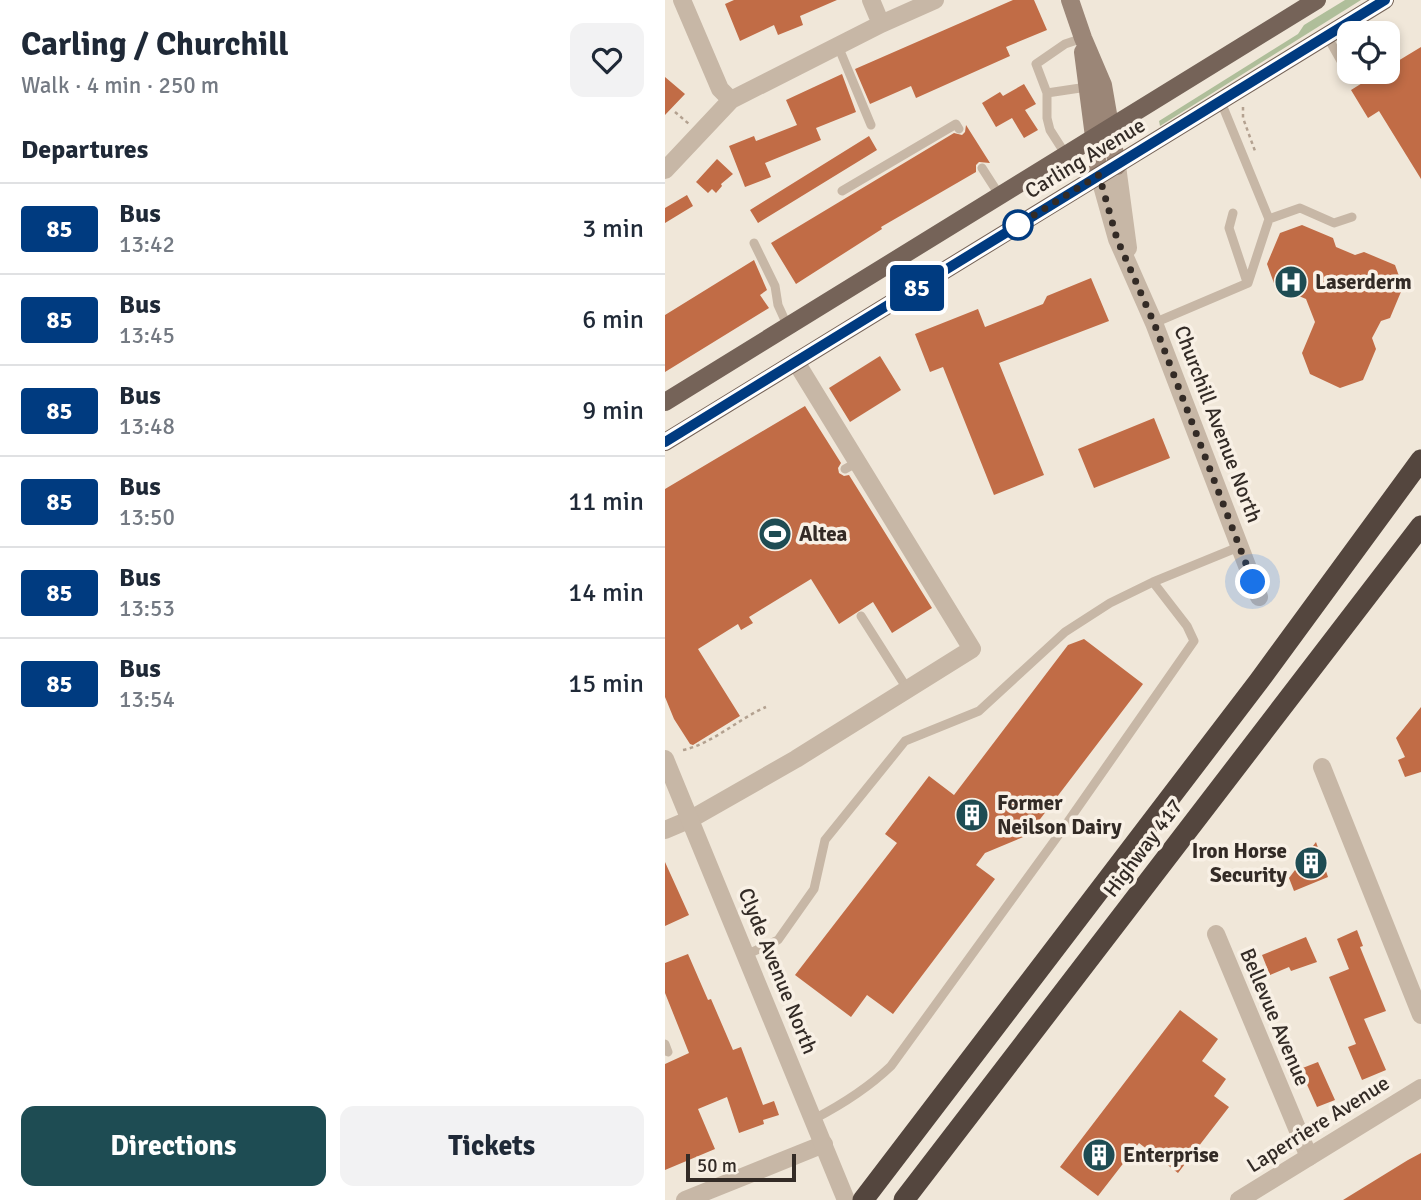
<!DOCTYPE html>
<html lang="en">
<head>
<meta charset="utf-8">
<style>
  body { margin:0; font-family:Signika,sans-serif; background:#f2f2f3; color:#1f2937; height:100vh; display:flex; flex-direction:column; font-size:26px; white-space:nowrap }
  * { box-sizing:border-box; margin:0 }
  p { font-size:23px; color:#747a83 }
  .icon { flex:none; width:38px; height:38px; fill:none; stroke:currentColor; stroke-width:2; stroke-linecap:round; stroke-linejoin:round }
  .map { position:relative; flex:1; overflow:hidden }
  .panel { display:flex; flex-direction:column; background:#fff; width:665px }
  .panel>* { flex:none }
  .badge { padding:0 14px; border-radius:5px; font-size:24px; line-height:46px }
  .buttons { position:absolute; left:672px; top:21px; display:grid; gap:14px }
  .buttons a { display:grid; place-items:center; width:63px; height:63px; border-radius:14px; background:#fff; box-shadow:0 4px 10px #0003; font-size:35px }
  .scale { position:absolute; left:21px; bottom:18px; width:110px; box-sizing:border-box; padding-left:7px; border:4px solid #332b26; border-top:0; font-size:19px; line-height:24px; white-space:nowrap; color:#332b26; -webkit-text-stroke:5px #f8f0e5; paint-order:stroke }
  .you { position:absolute; width:35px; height:35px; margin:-18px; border:5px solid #fff; border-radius:50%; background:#1a73e8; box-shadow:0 0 0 10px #1a73e833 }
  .map>.badge { position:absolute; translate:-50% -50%; box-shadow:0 0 0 4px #fff }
  h2 { padding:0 21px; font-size:26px; line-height:63px }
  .round { display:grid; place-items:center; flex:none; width:74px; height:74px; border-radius:14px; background:#f2f2f3 }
  .head { display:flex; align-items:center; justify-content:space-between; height:119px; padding:0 21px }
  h1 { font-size:33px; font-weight:800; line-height:52px }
  .action { display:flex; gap:14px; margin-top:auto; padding:14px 21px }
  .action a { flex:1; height:80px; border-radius:14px; background:#1e4c53; color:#fff; font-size:28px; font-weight:800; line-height:80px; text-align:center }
  .action a+a { background:#f2f2f3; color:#1f2937 }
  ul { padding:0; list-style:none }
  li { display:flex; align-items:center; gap:21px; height:91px; padding:0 21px; border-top:2px solid #e0e1e3 }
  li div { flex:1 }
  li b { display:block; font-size:26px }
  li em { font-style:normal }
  li .badge { min-width:77px; font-weight:700; text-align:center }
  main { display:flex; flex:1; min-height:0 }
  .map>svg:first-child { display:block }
  .green { fill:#afbe9a }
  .building { fill:#c16c46 }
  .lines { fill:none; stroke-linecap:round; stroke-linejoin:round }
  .path { stroke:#b3a190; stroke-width:2.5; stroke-dasharray:3.5 3.5; stroke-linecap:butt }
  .service { stroke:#c7b7a6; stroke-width:9 }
  .minor { stroke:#c7b7a6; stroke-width:18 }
  .tertiary { stroke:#c7b7a6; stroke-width:18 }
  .secondary { stroke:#9b8677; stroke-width:18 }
  .primary { stroke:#756358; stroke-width:18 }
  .motorway { stroke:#54463e; stroke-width:21 }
  .line-casing { stroke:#fff; stroke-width:16 }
  .line { stroke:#003b80; stroke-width:10 }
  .walk { stroke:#332b26; stroke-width:7; stroke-dasharray:0 12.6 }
  .stop-dot { fill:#fff; stroke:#003b80; stroke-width:3.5 }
  .labels { text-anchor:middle; stroke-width:7; stroke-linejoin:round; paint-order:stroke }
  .street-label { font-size:21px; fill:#332b26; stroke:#f8f0e5 }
  .poi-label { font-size:21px; font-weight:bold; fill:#332b26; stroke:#f8f0e5; text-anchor:start }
</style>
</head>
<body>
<main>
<section class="panel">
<div class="head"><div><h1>Carling / Churchill</h1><p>Walk · 4 min · 250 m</p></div><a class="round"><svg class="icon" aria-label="heart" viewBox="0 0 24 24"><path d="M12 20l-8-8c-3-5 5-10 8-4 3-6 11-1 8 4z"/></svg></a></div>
<h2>Departures</h2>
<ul>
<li><span class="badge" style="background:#003b80;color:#fff">85</span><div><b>Bus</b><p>13:42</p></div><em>3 min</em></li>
<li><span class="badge" style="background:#003b80;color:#fff">85</span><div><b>Bus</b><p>13:45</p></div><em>6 min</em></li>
<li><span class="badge" style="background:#003b80;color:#fff">85</span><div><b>Bus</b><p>13:48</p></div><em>9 min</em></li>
<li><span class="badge" style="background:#003b80;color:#fff">85</span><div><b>Bus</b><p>13:50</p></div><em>11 min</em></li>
<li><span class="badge" style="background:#003b80;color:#fff">85</span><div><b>Bus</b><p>13:53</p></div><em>14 min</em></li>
<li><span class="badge" style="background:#003b80;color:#fff">85</span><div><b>Bus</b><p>13:54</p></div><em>15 min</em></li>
</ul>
<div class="action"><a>Directions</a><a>Tickets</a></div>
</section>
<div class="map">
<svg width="756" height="1200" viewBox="0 0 756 1200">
  <rect width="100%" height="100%" fill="#f0e7d9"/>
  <path class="green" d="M680,0H696L495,126L494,121L633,34L639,25Z"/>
  <path class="building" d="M69,0H172L135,16L138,25L113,35L109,25L75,41L60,4Z
    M348,0H369L382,30L341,47L345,56L251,98L246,86L205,104L190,69Z
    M756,47V179L714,111L703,118L686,90L715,72H723V67Z
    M177,74L191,112L151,128L156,140L100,163L106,177L80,187L64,146L89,136L91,141L132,125L121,100Z
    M0,77L20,94L0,115Z
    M359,84L371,104L360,110L373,130L359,138L347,118L331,127L317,103L335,92L338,96Z
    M301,125L325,163L314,162L311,165V172L216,227L217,229L131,284L106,243L289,133L297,135L300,132Z
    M204,136L212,150L93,223L85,210Z
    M52,159L68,174L56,184L57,186L51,193L47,189L43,193L31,182Z
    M22,195L28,206L0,223V208Z
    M637,225L668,238L671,247L690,255L699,252L730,265L738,287L725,318L716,321L707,338L711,349L698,380L675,388L645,374L637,353L650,322L641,299L610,286L602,264L615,233Z
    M89,260L102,290L95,295L104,308L0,372V315Z
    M426,278L444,321L334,363L379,475L329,495L278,367L265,372L250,334L313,309L320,327L378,304L382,296Z
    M215,356L236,390L185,422L164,388Z
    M140,406L176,463L173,468L174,473L179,476L184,475L267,608L227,633L208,602L174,624L146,579L84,617L88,623L76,630L73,624L33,649L75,716L28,745L25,744L9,719L0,697V489Z
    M489,418L505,458L429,488L413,449Z
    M419,639L478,684L363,835L320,853L311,865L330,879L228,1014L202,995L186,1017L130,975L232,843L220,834L264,776L289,795L403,645Z
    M756,707V772L740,777L733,760L740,757L731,738Z
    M651,842L663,877L629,891L624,878Z
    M0,862L24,915L0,926Z
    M692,930L698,946L695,947L721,1011L699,1019L721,1070L697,1080L683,1047L691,1044L664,977L684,969L672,939Z
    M641,937L652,962L626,971L624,967L605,975L597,955Z
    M23,954L43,1000L46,999L68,1050L76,1047L98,1105L109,1101L114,1115L98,1120L99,1124L74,1133L62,1097L33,1109L50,1149L0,1170V1064L24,1053L0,993V963Z
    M515,1010L553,1039L537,1061L561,1079L549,1096L564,1107L513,1173L474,1143L433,1196L395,1167Z
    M653,1062L670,1100L652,1107L635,1069Z
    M756,1153V1200H678L743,1160Z"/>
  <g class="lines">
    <path class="path" d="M578,107V118L590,151
      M10,112L24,124
      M18,750C47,744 73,719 101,707"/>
    <path class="service" d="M662,36L680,68
      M173,46L206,125
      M382,93L422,87
      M556,102L604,219
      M401,155L385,130L382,118V93L371,64L400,44L418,38
      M317,168L335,196
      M177,191L291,124L294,129
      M568,213L564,228L582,282
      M89,243L110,286L113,305L123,327
      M489,323L583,283L604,219L635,208L669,223L687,217
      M180,469L193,462
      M488,582L576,546
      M196,616L243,690
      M81,955L113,940L149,889L160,840L240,741L314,711L400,632L445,603L488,582L522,626L529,641L395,833L226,1066C202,1089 178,1104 149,1119
      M0,1044L3,1052"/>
    <path class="minor" d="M17,0L55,89L66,100
      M206,0L216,24
      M452,166L463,248
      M0,170L66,100L216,24L270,0
      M434,175L452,239L489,323L594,597
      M657,767L756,1015
      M0,830L26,819L131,759L307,649L131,362
      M551,934L644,1157
      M20,1200L159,1144"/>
    <path class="tertiary" d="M0,759L181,1200
      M574,1200L756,1088"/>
    <path class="secondary" d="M405,0L418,38L438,85L452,166
      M418,52L434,175"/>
    <path class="primary" d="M0,402L652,0
      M0,442L720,0"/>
    <path class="motorway" d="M198,1200L594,681L756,460
      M239,1200L756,526"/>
  </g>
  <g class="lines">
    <defs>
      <path id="line" d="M0,442L720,0"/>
    </defs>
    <use href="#line" class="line-casing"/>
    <use href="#line" class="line"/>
    <path class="walk" d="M353,225L345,230L434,175L452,239L489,323L588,582"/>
  </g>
  <defs>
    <symbol id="hospital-disc" viewBox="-11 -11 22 22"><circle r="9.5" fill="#1e4c53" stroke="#f8f0e5"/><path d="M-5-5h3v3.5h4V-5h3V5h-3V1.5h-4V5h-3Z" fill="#fff"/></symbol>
    <symbol id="stadium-disc" viewBox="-11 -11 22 22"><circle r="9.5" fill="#1e4c53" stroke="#f8f0e5"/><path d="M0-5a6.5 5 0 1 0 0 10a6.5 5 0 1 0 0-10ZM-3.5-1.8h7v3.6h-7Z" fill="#fff"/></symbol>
    <symbol id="building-disc" viewBox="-11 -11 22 22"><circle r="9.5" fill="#1e4c53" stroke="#f8f0e5"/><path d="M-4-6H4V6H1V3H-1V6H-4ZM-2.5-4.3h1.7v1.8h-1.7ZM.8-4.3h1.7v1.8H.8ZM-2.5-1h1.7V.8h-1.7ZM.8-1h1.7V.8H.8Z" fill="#fff"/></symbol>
  </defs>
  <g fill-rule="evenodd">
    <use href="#hospital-disc" x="607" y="263" width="38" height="38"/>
    <use href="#stadium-disc" x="91" y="515" width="38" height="38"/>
    <use href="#building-disc" x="288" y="796" width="38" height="38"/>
    <use href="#building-disc" x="627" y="844" width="38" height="38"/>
    <use href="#building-disc" x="415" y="1136" width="38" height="38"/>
  </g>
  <circle class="stop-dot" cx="353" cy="225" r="14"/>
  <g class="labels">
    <g class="street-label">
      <text transform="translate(420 158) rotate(-31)" y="7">Carling Avenue</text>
      <text transform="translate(553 424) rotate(69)" y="7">Churchill Avenue North</text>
      <text transform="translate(478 848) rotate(-53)" y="7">Highway 417</text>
      <text transform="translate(113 971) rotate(68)" y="7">Clyde Avenue North</text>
      <text transform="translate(610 1017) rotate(67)" y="7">Bellevue Avenue</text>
      <text transform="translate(653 1124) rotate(-32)" y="7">Laperriere Avenue</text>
    </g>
    <g class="poi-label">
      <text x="650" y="289">Laserderm</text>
      <text x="134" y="541">Altea</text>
      <text x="332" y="810">Former<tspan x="332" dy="24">Neilson Dairy</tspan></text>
      <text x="622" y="858" text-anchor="end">Iron Horse<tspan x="622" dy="24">Security</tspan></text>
      <text x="458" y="1162">Enterprise</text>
    </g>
  </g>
</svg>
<div class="buttons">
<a><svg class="icon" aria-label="locate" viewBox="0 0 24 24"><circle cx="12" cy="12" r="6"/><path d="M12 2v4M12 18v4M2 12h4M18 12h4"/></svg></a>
</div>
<div class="scale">50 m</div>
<div class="you" style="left:588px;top:582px"></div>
<b class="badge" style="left:252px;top:288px;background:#003b80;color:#fff">85</b>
</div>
</main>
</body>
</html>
